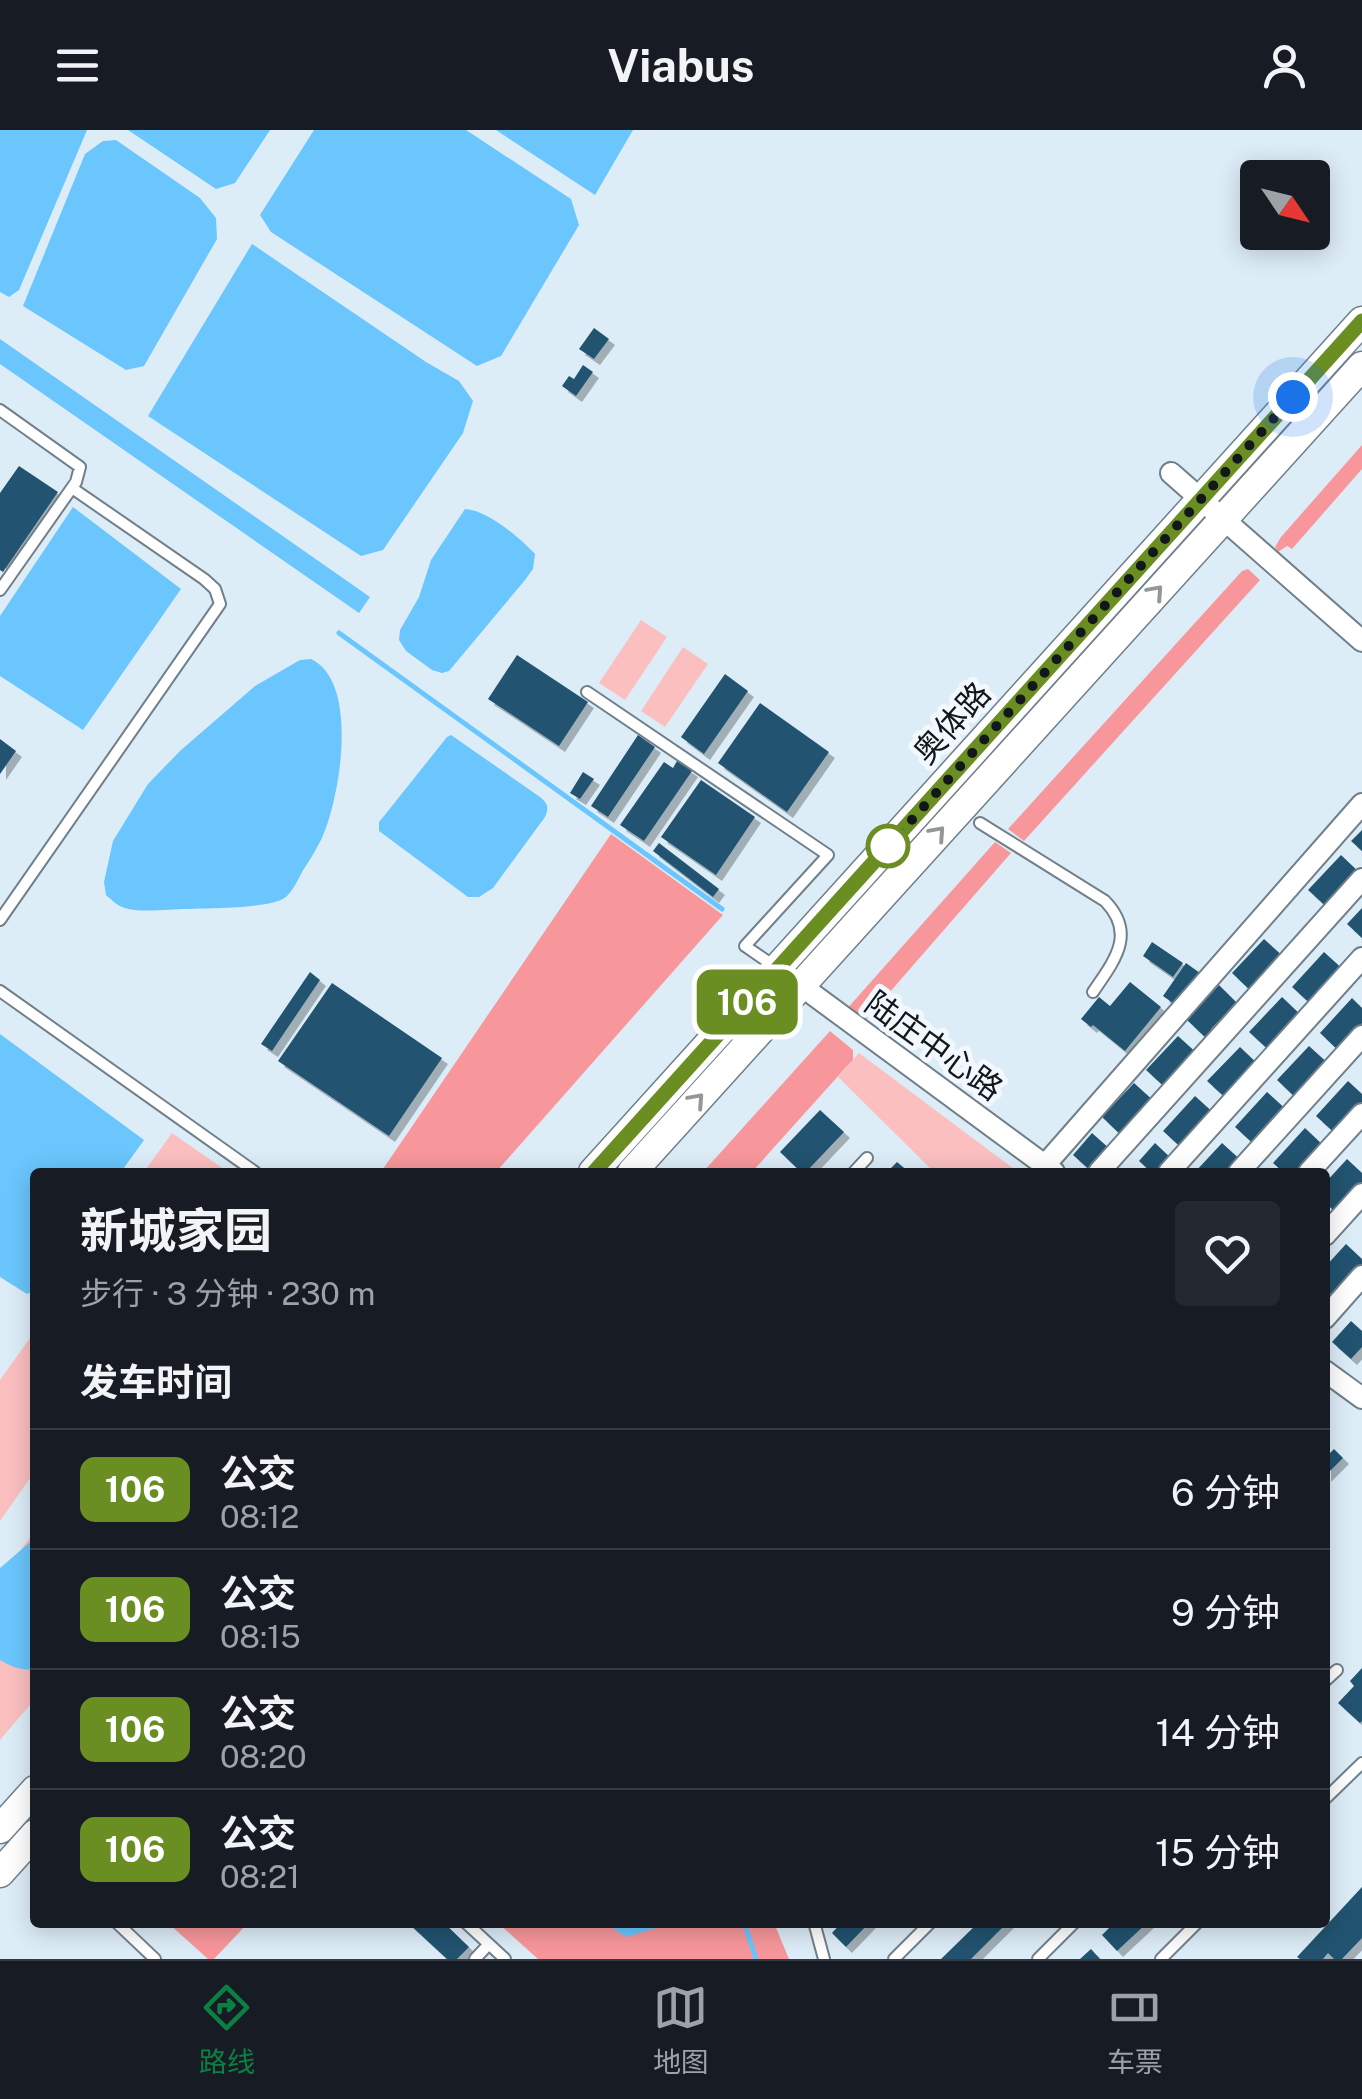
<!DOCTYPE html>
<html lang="zh">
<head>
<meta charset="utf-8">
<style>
  body { margin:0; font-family:"Public Sans","Noto Sans SC",sans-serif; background:#242831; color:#f1f3f6; height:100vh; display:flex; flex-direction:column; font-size:38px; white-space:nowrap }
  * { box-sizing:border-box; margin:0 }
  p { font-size:32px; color:#9ea1a6 }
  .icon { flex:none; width:55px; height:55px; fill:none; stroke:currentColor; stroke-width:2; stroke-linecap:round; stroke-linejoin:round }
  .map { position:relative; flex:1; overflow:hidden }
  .side { position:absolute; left:30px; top:1038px; width:1300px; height:760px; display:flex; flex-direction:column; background:#171b24; border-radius:10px; box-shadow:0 5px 25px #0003 }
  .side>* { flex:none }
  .badge { padding:0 20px; border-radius:15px; font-size:35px; line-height:65px }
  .needle { width:65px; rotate:125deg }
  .fabs { position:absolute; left:1240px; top:30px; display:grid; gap:20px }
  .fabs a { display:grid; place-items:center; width:90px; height:90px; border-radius:10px; background:#171b24; box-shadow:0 5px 25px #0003; font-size:50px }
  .you { position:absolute; width:50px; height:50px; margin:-25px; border:8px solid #fff; border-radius:50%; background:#1a73e8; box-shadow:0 0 0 15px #1a73e833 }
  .map>.badge { position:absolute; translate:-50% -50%; box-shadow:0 0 0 5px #fff }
  h2 { padding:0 50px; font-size:38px; line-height:90px }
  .round { display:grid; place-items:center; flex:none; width:105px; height:105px; border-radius:10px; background:#242831 }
  .headline { display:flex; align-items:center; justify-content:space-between; height:170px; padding:0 50px }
  h1 { font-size:48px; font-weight:700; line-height:75px }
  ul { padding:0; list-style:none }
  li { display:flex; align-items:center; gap:30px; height:120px; padding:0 50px; border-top:2px solid #363941 }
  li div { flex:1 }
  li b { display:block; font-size:38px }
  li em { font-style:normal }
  li .badge { min-width:110px; font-weight:700; text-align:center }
  header { display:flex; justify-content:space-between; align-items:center; height:130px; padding:0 50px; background:#171b24; font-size:45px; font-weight:700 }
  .dock { display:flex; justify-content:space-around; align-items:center; height:140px; border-top:2px solid #363941; background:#171b24; font-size:28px; color:#9ea1a6 }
  .dock a { display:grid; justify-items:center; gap:5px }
  .dock .on { color:#0b8043 }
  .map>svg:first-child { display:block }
  .green { fill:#fbbfc0 }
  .forest { fill:#f8979b }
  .water { fill:#6ac6fd }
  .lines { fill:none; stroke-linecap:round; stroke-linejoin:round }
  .stream { stroke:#6ac6fd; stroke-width:5 }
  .building { fill:#21536f; filter:url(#shadow) }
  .lane-casing { stroke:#707f89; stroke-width:14 }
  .street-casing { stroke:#707f89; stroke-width:24 }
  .secondary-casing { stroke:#707f89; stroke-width:31 }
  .lane { stroke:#fff; stroke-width:10 }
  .street { stroke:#fff; stroke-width:20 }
  .secondary { stroke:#fff; stroke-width:28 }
  .oneway { stroke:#949798 }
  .line-casing { stroke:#fff; stroke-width:22 }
  .line { stroke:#6b8e23; stroke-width:15 }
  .walk { stroke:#12171b; stroke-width:10; stroke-dasharray:0 18 }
  .stop-dot { fill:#fff; stroke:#6b8e23; stroke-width:5 }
  .labels { text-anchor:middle; stroke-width:10; stroke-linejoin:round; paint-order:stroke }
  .street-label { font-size:32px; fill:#12171b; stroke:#f2f8fd }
</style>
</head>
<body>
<header><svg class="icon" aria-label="menu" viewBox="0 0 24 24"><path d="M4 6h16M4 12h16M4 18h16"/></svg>Viabus<svg class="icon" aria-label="person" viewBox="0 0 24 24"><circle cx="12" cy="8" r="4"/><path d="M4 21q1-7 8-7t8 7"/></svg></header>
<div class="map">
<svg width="1362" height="1829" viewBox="0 0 1362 1829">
  <defs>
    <filter id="shadow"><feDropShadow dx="6" dy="6" stdDeviation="0" flood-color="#0004"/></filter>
  </defs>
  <rect width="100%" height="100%" fill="#ddedf8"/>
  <path class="green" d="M641,490L667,507L625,570L599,553Z
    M683,517L708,534L665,597L641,581Z
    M859,923L1018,1042H934L838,947Z
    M172,1003L228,1042H144Z
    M35,1201V1341L0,1391V1250Z
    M35,1401V1569L0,1610V1448Z"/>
  <path class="forest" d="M1362,315V339L1292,419L1287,416L1278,422L1275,417L1281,407Z
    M1248,439L1260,450L1024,711L1008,699L1242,441Z
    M611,704L723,785L496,1042H381Z
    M995,712L1011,723L862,894L845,881Z
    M830,901L853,920V930L849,934L752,1042H703Z
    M168,1793H248L214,1829H208Z
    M498,1793H774L789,1829H538Z"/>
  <path class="water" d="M0,0H87L19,160L9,167L0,162Z
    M128,0H270L235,53L216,59Z
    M314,0H466L571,69L579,95L501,226L477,236L271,102L260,85Z
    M496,0H633L595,65Z
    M116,10L200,68L216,88L217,109L144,236L126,240L23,176L85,24L103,11Z
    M252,114L426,232L459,251L473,271L463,303L383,420L361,426L148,286Z
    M0,209L370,467L359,483L0,234Z
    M73,377L181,459L83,600L0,546V486Z
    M465,379C487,380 520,408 535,424L533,439L525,450L449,541L442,543L432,540L406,521L399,510L400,500L419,467L431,430Z
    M311,529C360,552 340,668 322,708C316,720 309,731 302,742C298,750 292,762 286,767C271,779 207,778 187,779C170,779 140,783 125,778C117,776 112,770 106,765L104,752L113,711L148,654L180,621L255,556L300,530Z
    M451,605L540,667C548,674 549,677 545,687L493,758L479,767H468L379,701V692L384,686L447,607Z
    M0,904L144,1010L121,1042H35V1160L27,1164L0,1147Z
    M35,1408V1462L30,1485L35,1492V1539C22,1541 12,1537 0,1530V1438Z
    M605,1793H673L626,1807Z"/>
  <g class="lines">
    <path class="stream" d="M339,503L722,779
      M744,1792L756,1829"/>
  </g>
  <path class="building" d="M594,198L609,209L594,229L579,219Z
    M583,235L593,242L576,266L562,256L569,246L574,249Z
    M19,336L58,362L3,442L0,440V363Z
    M517,525L588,572L559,616L488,569Z
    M725,544L748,561L704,624L681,607Z
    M760,573L829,622L787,682L718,633Z
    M638,605L655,617L608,687L591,676Z
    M0,609L16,621L0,644Z
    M677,631L692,641L644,711L620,695L664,632L673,638Z
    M583,642L594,649L580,669L570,663Z
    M701,650L755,687L716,745L661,707Z
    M1362,700V721L1351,711Z
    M659,713L719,759L713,767L653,721Z
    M1341,725L1362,745L1330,780L1308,760Z
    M1362,778V808L1347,794Z
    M1264,809L1286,829L1253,863L1232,843Z
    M1152,812L1183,833L1173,847L1143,826Z
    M1324,822L1346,842L1314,877L1292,857Z
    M1186,833L1200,843L1177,876L1163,866Z
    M310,842L320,850L272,921L261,914Z
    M1130,852L1161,877L1125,921L1093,895L1091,897L1081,889L1099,867L1110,876Z
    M332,853L442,928L389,1006L278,931Z
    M1219,855L1240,876L1233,883L1229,880L1211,899L1215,902L1208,910L1187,890Z
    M1282,867L1303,887L1271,922L1249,902Z
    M1352,868L1362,878V893L1344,912L1341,923L1320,903Z
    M1178,906L1200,926L1168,960L1146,940Z
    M1309,916L1331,936L1298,970L1277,950Z
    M1240,917L1261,937L1229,971L1207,951Z
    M1348,951L1362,964V978L1338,1006L1316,986Z
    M1134,953L1156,973L1145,977L1127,996L1131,1000L1123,1007L1102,987Z
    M1267,962L1289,982L1257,1017L1235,997Z
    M1195,966L1217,986L1185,1021L1163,1001Z
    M820,980L844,1002L806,1042H801L780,1022Z
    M1305,998L1326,1018L1315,1022L1297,1042H1283L1273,1033Z
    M1092,1003L1111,1020L1092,1042L1073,1025Z
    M1155,1013L1174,1031L1164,1042H1151L1139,1031Z
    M1222,1013L1244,1033L1233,1037L1228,1042H1195Z
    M1347,1029L1362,1043V1057L1358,1053L1340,1073L1344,1076L1337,1083L1325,1073V1053Z
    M897,1032L909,1042H887Z
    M1346,1114L1362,1129V1143L1336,1169L1325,1159V1137Z
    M1351,1191L1362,1201V1217L1351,1229L1332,1212Z
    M1334,1319L1343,1328L1325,1346V1328Z
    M1362,1538V1591L1360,1593L1338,1573L1354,1556L1350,1551Z
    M1362,1757V1808L1342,1829H1334L1328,1823L1323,1829H1300L1297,1827Z
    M407,1792H443L469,1817L457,1829H447Z
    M842,1792H870L846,1817L832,1803Z
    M979,1792H1008L971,1829H941Z
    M1115,1792H1148L1117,1821L1102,1805Z
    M1091,1819L1100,1829H1080Z"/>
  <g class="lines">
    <defs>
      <path id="lane" d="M0,280L80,337L76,352L0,460
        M587,562L828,725L745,816L777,838
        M980,693L1105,771C1137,804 1114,831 1093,862
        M0,790L220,474L215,459L204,449L72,358
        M0,861L255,1042
        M854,1042L867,1028
        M1325,1551L1337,1540
        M1325,1669L1362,1633
        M116,1792L155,1829
        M465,1792L505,1829
        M814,1792L824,1829
        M475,1829L489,1814
        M894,1829L931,1792
        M1038,1829L1075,1792
        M1161,1829L1198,1792"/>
      <path id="street" d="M1171,343L1362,511
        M792,849L1054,1042
        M1045,1035L1362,674
        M1099,1042L1362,749
        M1169,1042L1362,828
        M1239,1042L1362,906
        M1309,1042L1362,984
        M1325,1105L1362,1064
        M1325,1188L1362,1146
        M1325,1241L1362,1268"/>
      <path id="secondary" d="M593,1042L1362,191
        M632,1042L1362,236
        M0,1699L35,1660
        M0,1743L35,1704"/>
    </defs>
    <use href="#lane" class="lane-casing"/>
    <use href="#street" class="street-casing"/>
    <use href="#secondary" class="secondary-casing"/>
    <use href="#lane" class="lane"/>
    <use href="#street" class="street"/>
    <use href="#secondary" class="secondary"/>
  </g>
  <defs><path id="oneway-chevron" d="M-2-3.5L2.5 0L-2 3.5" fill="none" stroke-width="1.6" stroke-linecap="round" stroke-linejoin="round" transform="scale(2.5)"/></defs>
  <g class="oneway">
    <use href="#oneway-chevron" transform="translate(1156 462) rotate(-48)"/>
    <use href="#oneway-chevron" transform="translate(938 703) rotate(-48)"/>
    <use href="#oneway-chevron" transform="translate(697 970) rotate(-48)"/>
  </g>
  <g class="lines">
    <defs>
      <path id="line" d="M594,1042L1362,191"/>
    </defs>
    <use href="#line" class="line-casing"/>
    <use href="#line" class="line"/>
    <path class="walk" d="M888,716L882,723L1293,267"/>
  </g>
  <circle class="stop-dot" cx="888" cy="716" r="20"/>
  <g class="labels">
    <g class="street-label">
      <text transform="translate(952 593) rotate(-48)" y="11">奥体路</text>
      <text transform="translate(934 916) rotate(36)" y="11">陆庄中心路</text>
    </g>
  </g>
</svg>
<div class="fabs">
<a><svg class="needle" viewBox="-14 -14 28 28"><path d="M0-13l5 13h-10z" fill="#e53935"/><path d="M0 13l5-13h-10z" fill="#9ea1a6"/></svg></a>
</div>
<div class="you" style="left:1293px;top:267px"></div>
<b class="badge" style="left:747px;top:872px;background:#6b8e23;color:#fff">106</b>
<section class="side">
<div class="headline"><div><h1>新城家园</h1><p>步行 · 3 分钟 · 230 m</p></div><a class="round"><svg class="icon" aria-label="heart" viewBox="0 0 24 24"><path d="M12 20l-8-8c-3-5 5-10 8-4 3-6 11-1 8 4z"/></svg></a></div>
<h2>发车时间</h2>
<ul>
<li><span class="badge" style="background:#6b8e23;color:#fff">106</span><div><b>公交</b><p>08:12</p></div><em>6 分钟</em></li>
<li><span class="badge" style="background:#6b8e23;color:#fff">106</span><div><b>公交</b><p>08:15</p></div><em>9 分钟</em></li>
<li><span class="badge" style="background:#6b8e23;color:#fff">106</span><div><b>公交</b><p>08:20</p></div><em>14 分钟</em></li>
<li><span class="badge" style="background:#6b8e23;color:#fff">106</span><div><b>公交</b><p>08:21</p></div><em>15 分钟</em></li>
</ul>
</section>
</div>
<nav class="dock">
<a class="on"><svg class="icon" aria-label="directions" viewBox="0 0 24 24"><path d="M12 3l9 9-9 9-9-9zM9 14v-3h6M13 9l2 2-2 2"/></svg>路线</a>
<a><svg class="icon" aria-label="map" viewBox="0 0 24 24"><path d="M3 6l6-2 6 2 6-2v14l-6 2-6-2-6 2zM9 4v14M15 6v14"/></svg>地图</a>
<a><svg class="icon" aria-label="tickets" viewBox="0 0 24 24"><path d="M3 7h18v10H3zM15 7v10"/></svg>车票</a>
</nav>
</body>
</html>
